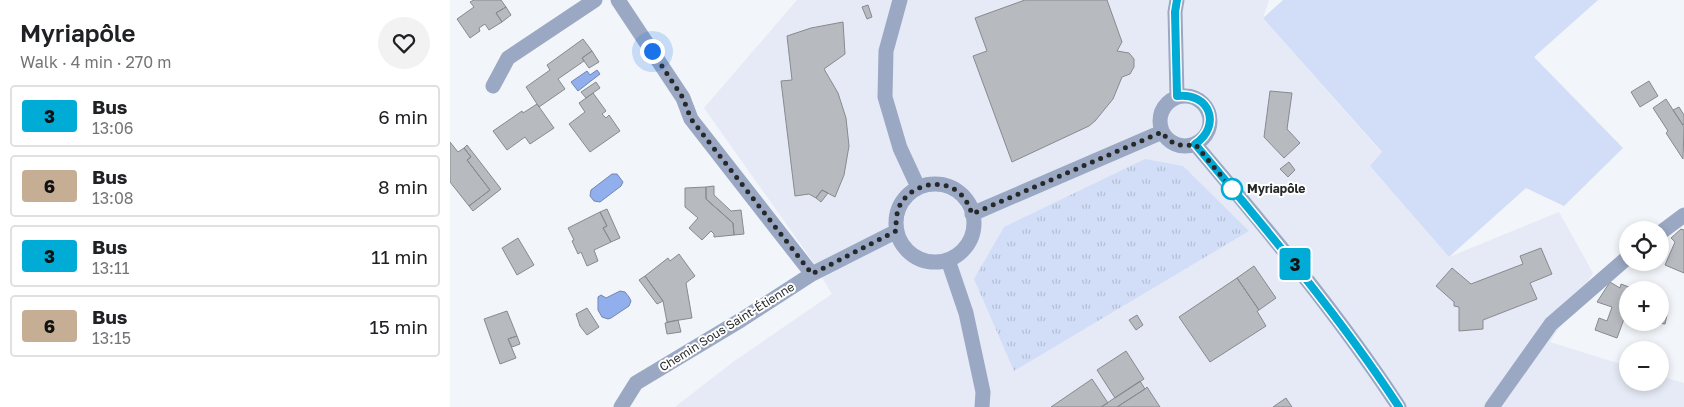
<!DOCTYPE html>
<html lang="en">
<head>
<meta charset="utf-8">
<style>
  body { margin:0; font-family:"Golos Text",sans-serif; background:#f2f2f2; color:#202124; height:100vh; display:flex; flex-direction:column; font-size:19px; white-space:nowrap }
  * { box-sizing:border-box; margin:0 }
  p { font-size:16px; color:#757577 }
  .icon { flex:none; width:28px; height:28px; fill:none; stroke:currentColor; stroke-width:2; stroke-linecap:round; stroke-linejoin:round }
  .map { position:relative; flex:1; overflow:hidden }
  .drawer { display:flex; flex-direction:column; background:#fff; width:450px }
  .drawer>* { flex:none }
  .badge { padding:0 10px; border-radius:4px; font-size:18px; line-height:32px }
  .tools { position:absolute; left:1169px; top:221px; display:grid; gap:10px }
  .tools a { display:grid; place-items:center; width:50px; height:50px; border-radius:50%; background:#fff; box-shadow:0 2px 8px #0003; font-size:25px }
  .you { position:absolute; width:25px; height:25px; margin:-12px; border:4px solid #fff; border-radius:50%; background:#1a73e8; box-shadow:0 0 0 8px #1a73e833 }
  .map>.badge { position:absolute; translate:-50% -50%; box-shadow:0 0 0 2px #fff }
  .round { display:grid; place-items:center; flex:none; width:52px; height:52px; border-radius:26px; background:#f2f2f2 }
  .head { display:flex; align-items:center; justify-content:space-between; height:85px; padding:0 20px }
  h1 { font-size:24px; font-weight:600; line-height:38px }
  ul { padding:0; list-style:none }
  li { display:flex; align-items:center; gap:15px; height:62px; margin:0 10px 8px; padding:0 10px; border:2px solid #e0e0e0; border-radius:5px }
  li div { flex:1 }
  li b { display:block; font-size:19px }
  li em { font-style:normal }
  li .badge { min-width:55px; font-weight:700; text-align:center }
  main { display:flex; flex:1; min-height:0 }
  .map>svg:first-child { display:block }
  .built { fill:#e5eaf6 }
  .grass { fill:url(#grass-tufts) }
  .pitch { fill:#d2def7 }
  .water { fill:#92afed; stroke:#7286b2 }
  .building { fill:#b7babe; stroke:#878a8e }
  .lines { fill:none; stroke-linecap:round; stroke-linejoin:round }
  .street { stroke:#9aa8c3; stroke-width:15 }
  .line-casing { stroke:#fff; stroke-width:11 }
  .line { stroke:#00abd6; stroke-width:8 }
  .walk { stroke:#27282a; stroke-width:5; stroke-dasharray:0 9 }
  .stop-dot { fill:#fff; stroke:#00abd6; stroke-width:2.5 }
  .labels { text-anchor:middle; stroke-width:4; stroke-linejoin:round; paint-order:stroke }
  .stop-label { font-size:12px; font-weight:bold; fill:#27282a; stroke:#fff; text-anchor:start }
  .street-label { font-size:12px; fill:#27282a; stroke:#fff }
</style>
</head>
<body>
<main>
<section class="drawer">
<div class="head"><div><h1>Myriapôle</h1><p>Walk · 4 min · 270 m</p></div><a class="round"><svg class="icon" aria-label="heart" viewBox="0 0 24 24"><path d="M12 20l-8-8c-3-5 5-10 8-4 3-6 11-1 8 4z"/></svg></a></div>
<ul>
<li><span class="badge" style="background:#00abd6;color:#111">3</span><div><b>Bus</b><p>13:06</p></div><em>6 min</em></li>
<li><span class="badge" style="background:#c5ae94;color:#111">6</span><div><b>Bus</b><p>13:08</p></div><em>8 min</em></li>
<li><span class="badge" style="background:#00abd6;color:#111">3</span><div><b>Bus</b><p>13:11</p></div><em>11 min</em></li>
<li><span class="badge" style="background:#c5ae94;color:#111">6</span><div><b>Bus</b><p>13:15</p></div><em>15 min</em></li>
</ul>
</section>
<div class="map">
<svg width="1234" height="407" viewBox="0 0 1234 407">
  <defs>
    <pattern id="grass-tufts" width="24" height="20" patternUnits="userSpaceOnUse" patternTransform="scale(1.25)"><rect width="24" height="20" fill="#d2def7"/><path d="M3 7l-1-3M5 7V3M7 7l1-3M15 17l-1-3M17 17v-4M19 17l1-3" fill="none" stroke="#b4bed4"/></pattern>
  </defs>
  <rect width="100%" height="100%" fill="#f2f5f9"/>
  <path class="built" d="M347,0H819L813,18L932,153L920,166L999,257L1109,212L1143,273L1100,342L1177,366L1178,382H1210V376L1234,383V407H225L283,362L382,294L361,259L254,108Z"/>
  <path class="grass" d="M695,159L733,166L799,231L564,371L524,279L554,227Z"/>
  <path class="pitch" d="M833,0H1148L1084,57L1173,148L1114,206L1076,188L999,257L920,166L932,152L813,18Z"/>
  <path class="water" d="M147,70L150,74L128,91L121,82L137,71L140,75Z
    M162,174H167L173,182L171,186L150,202L144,201L140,196L141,190Z
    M170,291L175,292L179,297L181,301L179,306L161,318L158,319L152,317L148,310V297L151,295L156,298Z"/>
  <path class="building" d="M24,0H51L56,7L46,13L52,22L39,30L35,24L29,28L30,31L20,38L7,19L24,7L20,2Z
    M575,0H657L672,42L667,51L679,53L684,59V67L680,74L672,77L663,99L645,121L639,126L562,162L523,56L537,51L525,18Z
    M418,5L422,17L417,19L412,7Z
    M56,7L61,15L52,22L46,13Z
    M393,22L395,54L374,69L388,93L396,118L399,146L394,175L385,197L372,190L366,198L359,194L345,196L331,81L342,80L337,36L361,28Z
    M133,39L142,51L132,58L134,61L108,79L115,89L89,107L76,87L100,70L97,65Z
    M142,51L149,62L139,68L132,58Z
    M1199,81L1208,96L1190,107L1181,92Z
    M146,82L150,88L136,98L131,92Z
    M820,91L842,93L837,129L850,143L834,158L814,137Z
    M143,93L156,111L152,114L156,118L159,115L170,131L140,152L119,124L135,112L129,103Z
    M1216,99L1234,127L1233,159L1216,133L1218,131L1203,108Z
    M87,104L104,128L80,144L75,137L57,150L43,131L72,111L73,113Z
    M1229,107L1234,115V124L1233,125L1223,110Z
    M0,142L8,152L14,148L21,157L17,160L40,190L19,206L0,182Z
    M17,145L51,189L23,211L19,206L40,190L17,160L21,157L14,148Z
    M839,162L845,170L838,177L830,169Z
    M264,186V195L281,211L291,210L294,234L284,235L283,223L256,199V187Z
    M256,187V199L283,223L284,235L264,237V234L261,231L252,240L239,228L248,218L235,207V188Z
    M372,190L378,193L371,202L366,198Z
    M157,209L170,238L161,242L153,228L157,226L150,212Z
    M150,212L157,226L153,228L161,242L144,250L148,261L137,266L131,252L128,254L122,241L124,240L118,228Z
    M1231,229L1234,230V273L1215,265L1225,242L1221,238Z
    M68,238L84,265L67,275L52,248Z
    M1091,248L1102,274L1080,283L1087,299L1033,320V329L1009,331V307L1004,306V302L986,286L1002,268L1021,284L1073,264L1070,256Z
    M229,254L245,276L236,283L242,318L217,322L213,301L195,276L218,258L220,261Z
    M804,266L826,298L809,310L787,278Z
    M195,276L213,301L207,304L189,280Z
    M787,278L809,310L807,311L816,326L760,362L729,317Z
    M1160,282L1170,288L1171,284L1184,289L1178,290V308L1167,338L1145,330L1149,318L1157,321L1162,307L1147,302Z
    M137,308L149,327L137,335L130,326L126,314Z
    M57,311L67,336L58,339L66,358L50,364L34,319Z
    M1210,313L1217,315L1215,324L1207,323L1210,322Z
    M687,315L693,325L686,330L679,320Z
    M228,320L231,332L217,334L215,323Z
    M67,336L70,344L62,347L58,339Z
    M676,351L694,379L665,398L647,370Z
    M642,379L658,403L651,407H601Z
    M690,381L695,389L667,407H651Z
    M697,387L710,407H667L695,389Z
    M836,398L842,407H823Z"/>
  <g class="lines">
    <path class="street" d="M168,0L233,98L241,119L362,274
      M450,0L436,51L435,97L450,148L468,187
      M43,86L58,58L145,0
      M710 121a25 25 0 1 1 50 0a25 25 0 1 1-50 0Z
      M727,96L725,12L727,0
      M745,144C817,229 888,314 949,407
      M446 223a39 39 0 1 1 78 0a39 39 0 1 1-78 0Z
      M522,214L712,132
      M1210,233L1234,215
      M498,260L516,313L533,392L532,407
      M171,407L186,383L291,320L362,274L447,231
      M1042,407L1101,324L1178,257"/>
  </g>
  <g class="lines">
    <defs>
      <path id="line" d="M727,0L725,12L727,96C760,92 772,126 745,144C816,229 888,314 949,407"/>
    </defs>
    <use href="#line" class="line-casing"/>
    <use href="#line" class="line"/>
    <path class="walk" d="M202,51L233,98L241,119L362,274L446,231C446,222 446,213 450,205C461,185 489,178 507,191C515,197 519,205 522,214L712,132C720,144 731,148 745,144L782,189"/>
  </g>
  <circle class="stop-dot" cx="782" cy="189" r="10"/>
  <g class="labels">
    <g class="stop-label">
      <text x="797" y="193">Myriapôle</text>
    </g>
    <g class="street-label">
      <text transform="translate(277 327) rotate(-32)" y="4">Chemin Sous Saint-Étienne</text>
    </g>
  </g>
</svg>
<div class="tools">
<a><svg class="icon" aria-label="locate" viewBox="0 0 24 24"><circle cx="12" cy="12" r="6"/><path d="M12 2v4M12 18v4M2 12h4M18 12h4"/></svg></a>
<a>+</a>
<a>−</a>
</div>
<div class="you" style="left:202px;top:51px"></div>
<b class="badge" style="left:845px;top:264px;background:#00abd6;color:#111">3</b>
</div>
</main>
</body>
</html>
